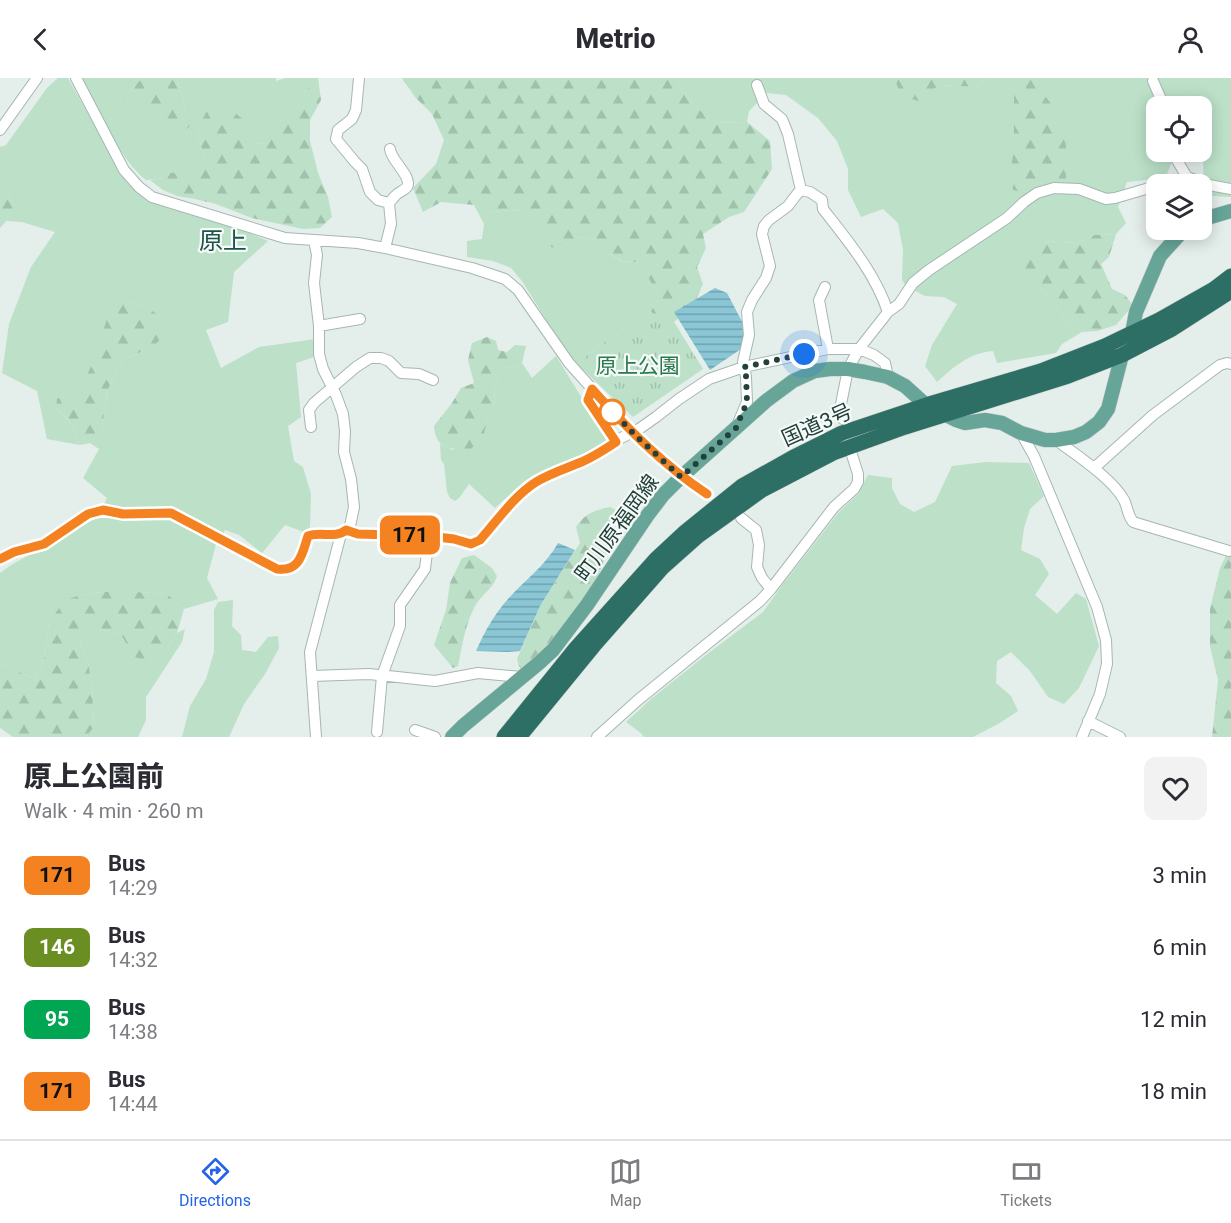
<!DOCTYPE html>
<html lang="en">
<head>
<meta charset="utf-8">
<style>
  body { margin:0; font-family:Roboto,"Noto Sans JP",sans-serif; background:#f2f2f3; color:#2b2b33; height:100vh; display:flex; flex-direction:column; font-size:22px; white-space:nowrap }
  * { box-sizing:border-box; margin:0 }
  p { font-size:20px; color:#7c7c81 }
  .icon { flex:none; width:33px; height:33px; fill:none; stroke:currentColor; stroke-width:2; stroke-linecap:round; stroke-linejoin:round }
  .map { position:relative; height:659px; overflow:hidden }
  .drawer { display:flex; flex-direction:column; background:#fff; flex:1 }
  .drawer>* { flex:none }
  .badge { padding:0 12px; border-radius:9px; font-size:21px; line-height:39px }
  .controls { position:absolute; left:1146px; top:18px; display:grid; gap:12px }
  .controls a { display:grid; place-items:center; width:66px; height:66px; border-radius:12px; background:#fff; box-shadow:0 3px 15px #0003; font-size:30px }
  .you { position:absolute; width:30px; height:30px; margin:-15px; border:4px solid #fff; border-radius:50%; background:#1a73e8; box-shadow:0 0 0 9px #1a73e833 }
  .map>.badge { position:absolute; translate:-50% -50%; box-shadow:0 0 0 3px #fff }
  .round { display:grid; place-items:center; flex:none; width:63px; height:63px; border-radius:12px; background:#f2f2f3 }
  .head { display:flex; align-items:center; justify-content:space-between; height:102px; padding:0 24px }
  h1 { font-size:28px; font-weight:800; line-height:45px }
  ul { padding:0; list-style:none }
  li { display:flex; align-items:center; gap:18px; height:72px; padding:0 24px }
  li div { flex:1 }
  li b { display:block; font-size:22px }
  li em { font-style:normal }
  li .badge { min-width:66px; font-weight:700; text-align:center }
  header { display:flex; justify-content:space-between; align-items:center; height:78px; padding:0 24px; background:#fff; font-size:27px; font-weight:800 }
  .tab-bar { display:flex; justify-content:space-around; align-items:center; height:84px; border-top:2px solid #e1e1e2; background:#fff; font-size:16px; color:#7c7c81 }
  .tab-bar a { display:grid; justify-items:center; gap:3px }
  .tab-bar .on { color:#2563eb }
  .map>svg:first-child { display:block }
  .green { fill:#bce0c8; fill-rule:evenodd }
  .forest { fill:url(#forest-firs) }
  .park { fill:url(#park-tufts) }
  .water { fill:url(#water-rules) }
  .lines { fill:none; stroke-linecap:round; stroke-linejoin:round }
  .minor-casing { stroke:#a6b7b2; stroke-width:12 }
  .major-casing { stroke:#c1cac8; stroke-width:15 }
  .highway-casing { stroke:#c1cac8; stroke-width:16 }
  .minor { stroke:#fff; stroke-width:10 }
  .major { stroke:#67a598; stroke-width:14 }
  .highway { stroke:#2d6f64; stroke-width:15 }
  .minor-bridge-casing { stroke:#a6b7b2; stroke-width:12; stroke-linecap:butt }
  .minor-bridge { stroke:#fff; stroke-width:10 }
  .line-casing { stroke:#fff; stroke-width:14 }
  .line { stroke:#f58220; stroke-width:9 }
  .walk { stroke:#22413a; stroke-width:6; stroke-dasharray:0 10.8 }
  .stop-dot { fill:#fff; stroke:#f58220; stroke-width:3 }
  .labels { text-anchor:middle; stroke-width:4.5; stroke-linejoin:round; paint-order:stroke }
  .park-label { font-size:21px; fill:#2a7a4d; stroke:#f5faf8 }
  .street-label { font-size:21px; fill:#22413a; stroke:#f5faf8 }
  .quarter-label { font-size:24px; fill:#1d5449; stroke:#f5faf8 }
</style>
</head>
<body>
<header><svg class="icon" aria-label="back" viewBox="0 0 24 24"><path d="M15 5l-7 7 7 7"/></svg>Metrio<svg class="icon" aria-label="person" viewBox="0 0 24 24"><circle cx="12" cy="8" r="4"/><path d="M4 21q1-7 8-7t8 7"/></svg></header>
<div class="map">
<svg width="1231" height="659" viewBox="0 0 1231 659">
  <defs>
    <pattern id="forest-firs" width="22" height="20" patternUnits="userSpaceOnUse" patternTransform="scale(1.5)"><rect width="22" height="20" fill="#bce0c8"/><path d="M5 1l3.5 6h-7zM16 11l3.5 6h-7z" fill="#a1c1ad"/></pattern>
    <pattern id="park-tufts" width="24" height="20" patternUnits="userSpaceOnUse" patternTransform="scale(1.5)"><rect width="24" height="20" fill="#bce0c8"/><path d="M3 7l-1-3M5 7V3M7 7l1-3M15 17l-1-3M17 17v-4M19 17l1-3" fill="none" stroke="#a1c1ad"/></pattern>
    <pattern id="water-rules" width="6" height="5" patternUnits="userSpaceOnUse" patternTransform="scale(1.5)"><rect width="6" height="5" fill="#8ac6d5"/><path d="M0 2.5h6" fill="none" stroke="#70a2ae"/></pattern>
  </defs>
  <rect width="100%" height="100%" fill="#e4eeea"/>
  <path class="green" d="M58,0H68L126,104L137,113L167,130L233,148L268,163L234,194L228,244L206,252L221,290L259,269L316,261L314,279L296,285L301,339L288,348L294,383L303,389L311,416L310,449L304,454L285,447L262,475L239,457L225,452L216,466L207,500L218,521L184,531L167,516L136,514H101L81,517L49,544L44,582L35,601L19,594L10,585L0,589V495L11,487L97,440L107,420L83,400L99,371L90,365L102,350L108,311L119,290L125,281L154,268L156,235L143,228L123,222L77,319L56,331C71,343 75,349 80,367L47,361L37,313L2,295L9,246L31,189L55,154L22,144L6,143L14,128L6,112L0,111V69L6,67L47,10Z
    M82,0H142L124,20L153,39L168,52H186L192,44L185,30L177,0H276V3L285,0H318L319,8L308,10L282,40L270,65L253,66L197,51L204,80L196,95H169L164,100L146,102C120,82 96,30 82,0Z
    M675,0H894L901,16L939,7L975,9L987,0H1231V119L1212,118L1204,112L1203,81L1175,76L1167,96L1146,102L1127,104L1118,129L1126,145L1116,156L1094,157L1078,165L1041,163L1039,206L1066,244L1082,254L1062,266L1056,275L997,285L993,273C969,275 955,288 937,304L925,288L932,267L957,226L944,219L925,218L906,208L902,202L903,172L898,145L883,131L861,139L848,112V91L837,63L818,40L786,17L767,15L749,33L747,44L712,45L684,15ZM1156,28H1202V74H1156Z
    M474,127L487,135L509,132L525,133L548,168L559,171L579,159L597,162L608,175L622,183L637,184L648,199L659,220L651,233L655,239L635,244L603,265L577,286L558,261L522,203L511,190L493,183L467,179V163L482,161L484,146Z
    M556,278L599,348L606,355V364C596,371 585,377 574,382C565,386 556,387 547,391C527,401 511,415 495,430L469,406L460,419L455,423L450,420L447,414L444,386L441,382L440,366L453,372L484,357L487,341L494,328L495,307L503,290L516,288L522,285L532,300Z
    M986,384L1029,385L1044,418L1030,431L1024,450L1021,472L1040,481L1049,496L1035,517L1057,536L1076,515L1086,521L1099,568L1079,610L1064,626L1048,619L1030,593L1011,574L997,583L996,605L1011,618L1018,633L998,646L973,659H644L641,655L626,644L651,621L706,577L763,534L783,506L839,434L858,416L868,397L892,400V410L900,426L914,434L935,424L952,388Z
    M233,522L232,548L241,557L242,572L256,574L268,559L278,558L279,570L265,596L244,626L229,659H182L190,628L206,601L214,574V532L218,524Z
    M101,551L122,558L133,578L162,579L177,555L185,551L182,564L146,619V642L138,659H86L94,649L92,609L88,583L80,563Z"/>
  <path class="forest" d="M142,0H177L185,30L193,44L186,52H168L153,39L124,20Z
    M402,0H675L684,15L712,45L747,44L770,63L772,91L744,134L729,139L703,156L706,170L697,189L703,206L691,232L669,247L659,246L651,233L659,220L648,199L637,184L623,183L608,175L597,162L579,159L559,171L547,168L525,133L509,132L487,135L474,127L441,124L423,134L413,110L436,86L444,62L432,36L415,19Z
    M894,0H987L975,9L939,7L918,23L901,17Z
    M1016,0H1031C1045,17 1061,36 1065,58C1067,72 1065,87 1066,101L1034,106L1022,114L1013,112L1010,94L1014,72V13Z
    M319,8L321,22L310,42V63L318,95L328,119L332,139L320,150L303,151L252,140L216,126L195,121L177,118L163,112L150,102L164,100L169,95L196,94L204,80L197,51L207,33L225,26L246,44L253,66L269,65L282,40L292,28L308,10Z
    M0,111L6,112L14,128L6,143L0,150Z
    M1116,156L1109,179L1101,186L1112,211L1125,217L1132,226L1128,233L1116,247L1097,253L1082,254L1066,244L1039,206L1024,201L1018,188L1020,175L1036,170L1041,163L1078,165L1094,157Z
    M123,222L143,228L156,235L164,257L154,268L125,281L119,290L108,311L102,350L90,365L80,367C75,349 71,342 56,331L57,321L65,316L77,319L92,286L108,238Z
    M487,259L496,263L498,272L507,274L515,267L526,268L522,285L516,288L503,290L495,307L494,328L487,341L484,357L471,371C451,372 436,372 434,348L452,325L461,310L474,305L468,282L472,265Z
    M610,429L619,434L614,444L612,462L593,511L540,579L522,592L519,588L517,581L540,528L580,465L576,449C586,435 593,433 610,429Z
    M474,477L492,490L497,498C493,511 481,517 475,528C465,547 462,568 458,588L453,590L434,567L446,532L450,505L462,480Z
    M1226,478H1231V659H1212L1218,602L1210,568V531L1220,490Z
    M101,514H136L167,516L184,531L177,555L162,579L149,585L133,578L122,558L101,551L80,563L88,583L92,609L94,649L86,659H13L0,650V589L10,585L19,594L35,601L44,582L49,544L65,522L81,517Z"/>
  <path class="park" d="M668,234L703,291L633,339L577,286L603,265L635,244Z"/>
  <path class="water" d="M715,210L727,215L747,253L741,271L710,292L674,234Z
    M558,465L575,472L540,528L520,573L507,574L476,573C485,553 493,538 508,521C525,502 546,487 558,465Z"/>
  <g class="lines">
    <defs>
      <path id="minor" d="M76,0L124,92L139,109L152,119L285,160L358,165L385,170L472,190L505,201L518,212L569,285L611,332L637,359L681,399L707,416
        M359,0L356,32L352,41L338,52L336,61L355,84L362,91L370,114L378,122L389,125L391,146L385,170
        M1153,3L1164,28
        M757,7L764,26L782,41L788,56L801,112
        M0,52L37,0
        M1172,74L1187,99
        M1162,106L1187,99L1209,107L1231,111
        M389,125C390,124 394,119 395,118C398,114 404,113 407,109C413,99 391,83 390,71
        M314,162L317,177L314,205L319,248V276L323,291L336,317L343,336L345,353L344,374L351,401L354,429L349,453
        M825,209L819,222L828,271
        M319,248L360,241
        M592,311L588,322L616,364
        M843,341L840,331L848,291L859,271L888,234L899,226L913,205L929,192L1007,140L1024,124L1037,115L1054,110L1079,111L1106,121L1115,120L1156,108
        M738,345L747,324L746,299L743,284L749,257L747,234L752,222L766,200L770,188L762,156L764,148L769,142L788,128L797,116L801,112L810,114L822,122L823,131C848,163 875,195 888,234
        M311,349L309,332L314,325L356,289L370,280H381L389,283L401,295L419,296L433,302
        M639,351L656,339L679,321L709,301L744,289L828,271H859L874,277L885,285L888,299
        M1021,355L1034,378L1097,529L1106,562L1107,586L1100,616L1082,659
        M1056,362C1076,377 1112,400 1124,422C1128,430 1127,436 1133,444L1229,473
        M1094,390L1153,337L1220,287L1227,285L1231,286
        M741,440L756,452L759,467L757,489L762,500L771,511
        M0,481L14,475L44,466L88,436L103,432L123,436H171L277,491C301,494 302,476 308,458C321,454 335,461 346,452L358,456L429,458L454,461L471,466L480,462C497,443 514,419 535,404C549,396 564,391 579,386C593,380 607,371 619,361
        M312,598L369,596L435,603L478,595L522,599
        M1088,643L1120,659
        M415,652L435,659
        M377,654L382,598L400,548V527L425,491L429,458
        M316,659L310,574L341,456
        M597,659L638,622L760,523L771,511L834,429L854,411L858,404V396L852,377"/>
      <path id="major" d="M1202,143L1207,140L1231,133
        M1132,255L1136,234L1160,178L1179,157L1186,152
        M452,659L463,648L539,585L553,572L587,527L647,438L663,417L681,399L766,323L793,303L815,293L830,291H848L865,294L888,299L905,308L926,327L956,342L965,345L985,342L1002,345L1021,355L1045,362H1056L1074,359L1086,354L1099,344L1108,331L1122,277"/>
      <path id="highway" d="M504,659L576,570L656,481L685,454L742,408L792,380L842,355L926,327L1041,293L1105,268L1159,242L1214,211L1231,198
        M519,659L596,565L662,490L698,458L762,412L833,375L905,349L1068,298L1122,277L1172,251L1231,213"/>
    </defs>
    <use href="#minor" class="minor-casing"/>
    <use href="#major" class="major-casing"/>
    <use href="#highway" class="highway-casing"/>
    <use href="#minor" class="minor"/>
    <use href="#major" class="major"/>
    <use href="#highway" class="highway"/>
    <defs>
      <path id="minor-bridge" d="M619,361L639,351"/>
    </defs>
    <use href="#minor-bridge" class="minor-bridge-casing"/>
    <use href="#minor-bridge" class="minor-bridge"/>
  </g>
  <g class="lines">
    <defs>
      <path id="line" d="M0,481L14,474L44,466L88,436L103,432L123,436L171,435L277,491C300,494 302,476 308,458C321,453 335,461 346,452L358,456L429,458L454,461L471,466L480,462C497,443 514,418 536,404C549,396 564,391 579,385C592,380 604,372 616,364L588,322L592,311C627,350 663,387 707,416"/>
    </defs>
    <use href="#line" class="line-casing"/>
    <use href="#line" class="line"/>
    <path class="walk" d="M612,334L611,332L637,359L681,399L736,350L747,324L746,298L744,289L804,276"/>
  </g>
  <circle class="stop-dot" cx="612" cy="334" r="12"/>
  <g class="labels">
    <g class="park-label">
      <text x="638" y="295">原上公園</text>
    </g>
    <g class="street-label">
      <text transform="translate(817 347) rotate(-24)" y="7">国道3号</text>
      <text transform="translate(617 450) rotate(-54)" y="7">町川原福岡線</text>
    </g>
    <g class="quarter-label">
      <text x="223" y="171">原上</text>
    </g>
  </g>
</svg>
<div class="controls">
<a><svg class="icon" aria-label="locate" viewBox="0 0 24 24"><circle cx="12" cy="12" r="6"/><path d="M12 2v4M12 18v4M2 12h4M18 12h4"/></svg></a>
<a><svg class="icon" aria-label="layers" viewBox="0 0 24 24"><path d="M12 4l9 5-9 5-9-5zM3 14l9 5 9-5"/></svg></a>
</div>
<div class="you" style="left:804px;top:276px"></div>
<b class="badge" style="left:410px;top:457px;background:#f58220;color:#111">171</b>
</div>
<section class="drawer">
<div class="head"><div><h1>原上公園前</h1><p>Walk · 4 min · 260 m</p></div><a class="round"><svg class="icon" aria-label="heart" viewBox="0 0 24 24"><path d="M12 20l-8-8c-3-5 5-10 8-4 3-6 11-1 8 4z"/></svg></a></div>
<ul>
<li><span class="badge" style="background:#f58220;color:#111">171</span><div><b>Bus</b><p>14:29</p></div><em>3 min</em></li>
<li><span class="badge" style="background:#6b8e23;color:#fff">146</span><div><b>Bus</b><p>14:32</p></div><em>6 min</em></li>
<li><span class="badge" style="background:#00a651;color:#fff">95</span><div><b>Bus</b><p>14:38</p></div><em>12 min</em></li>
<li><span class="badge" style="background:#f58220;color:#111">171</span><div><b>Bus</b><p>14:44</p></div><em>18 min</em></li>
</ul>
</section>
<nav class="tab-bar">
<a class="on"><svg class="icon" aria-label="directions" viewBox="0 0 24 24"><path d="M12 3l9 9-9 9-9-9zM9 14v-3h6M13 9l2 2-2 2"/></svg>Directions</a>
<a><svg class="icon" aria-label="map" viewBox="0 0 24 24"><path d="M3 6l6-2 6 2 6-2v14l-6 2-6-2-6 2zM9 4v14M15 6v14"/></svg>Map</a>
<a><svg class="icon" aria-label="tickets" viewBox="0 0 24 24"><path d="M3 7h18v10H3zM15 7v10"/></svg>Tickets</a>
</nav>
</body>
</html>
